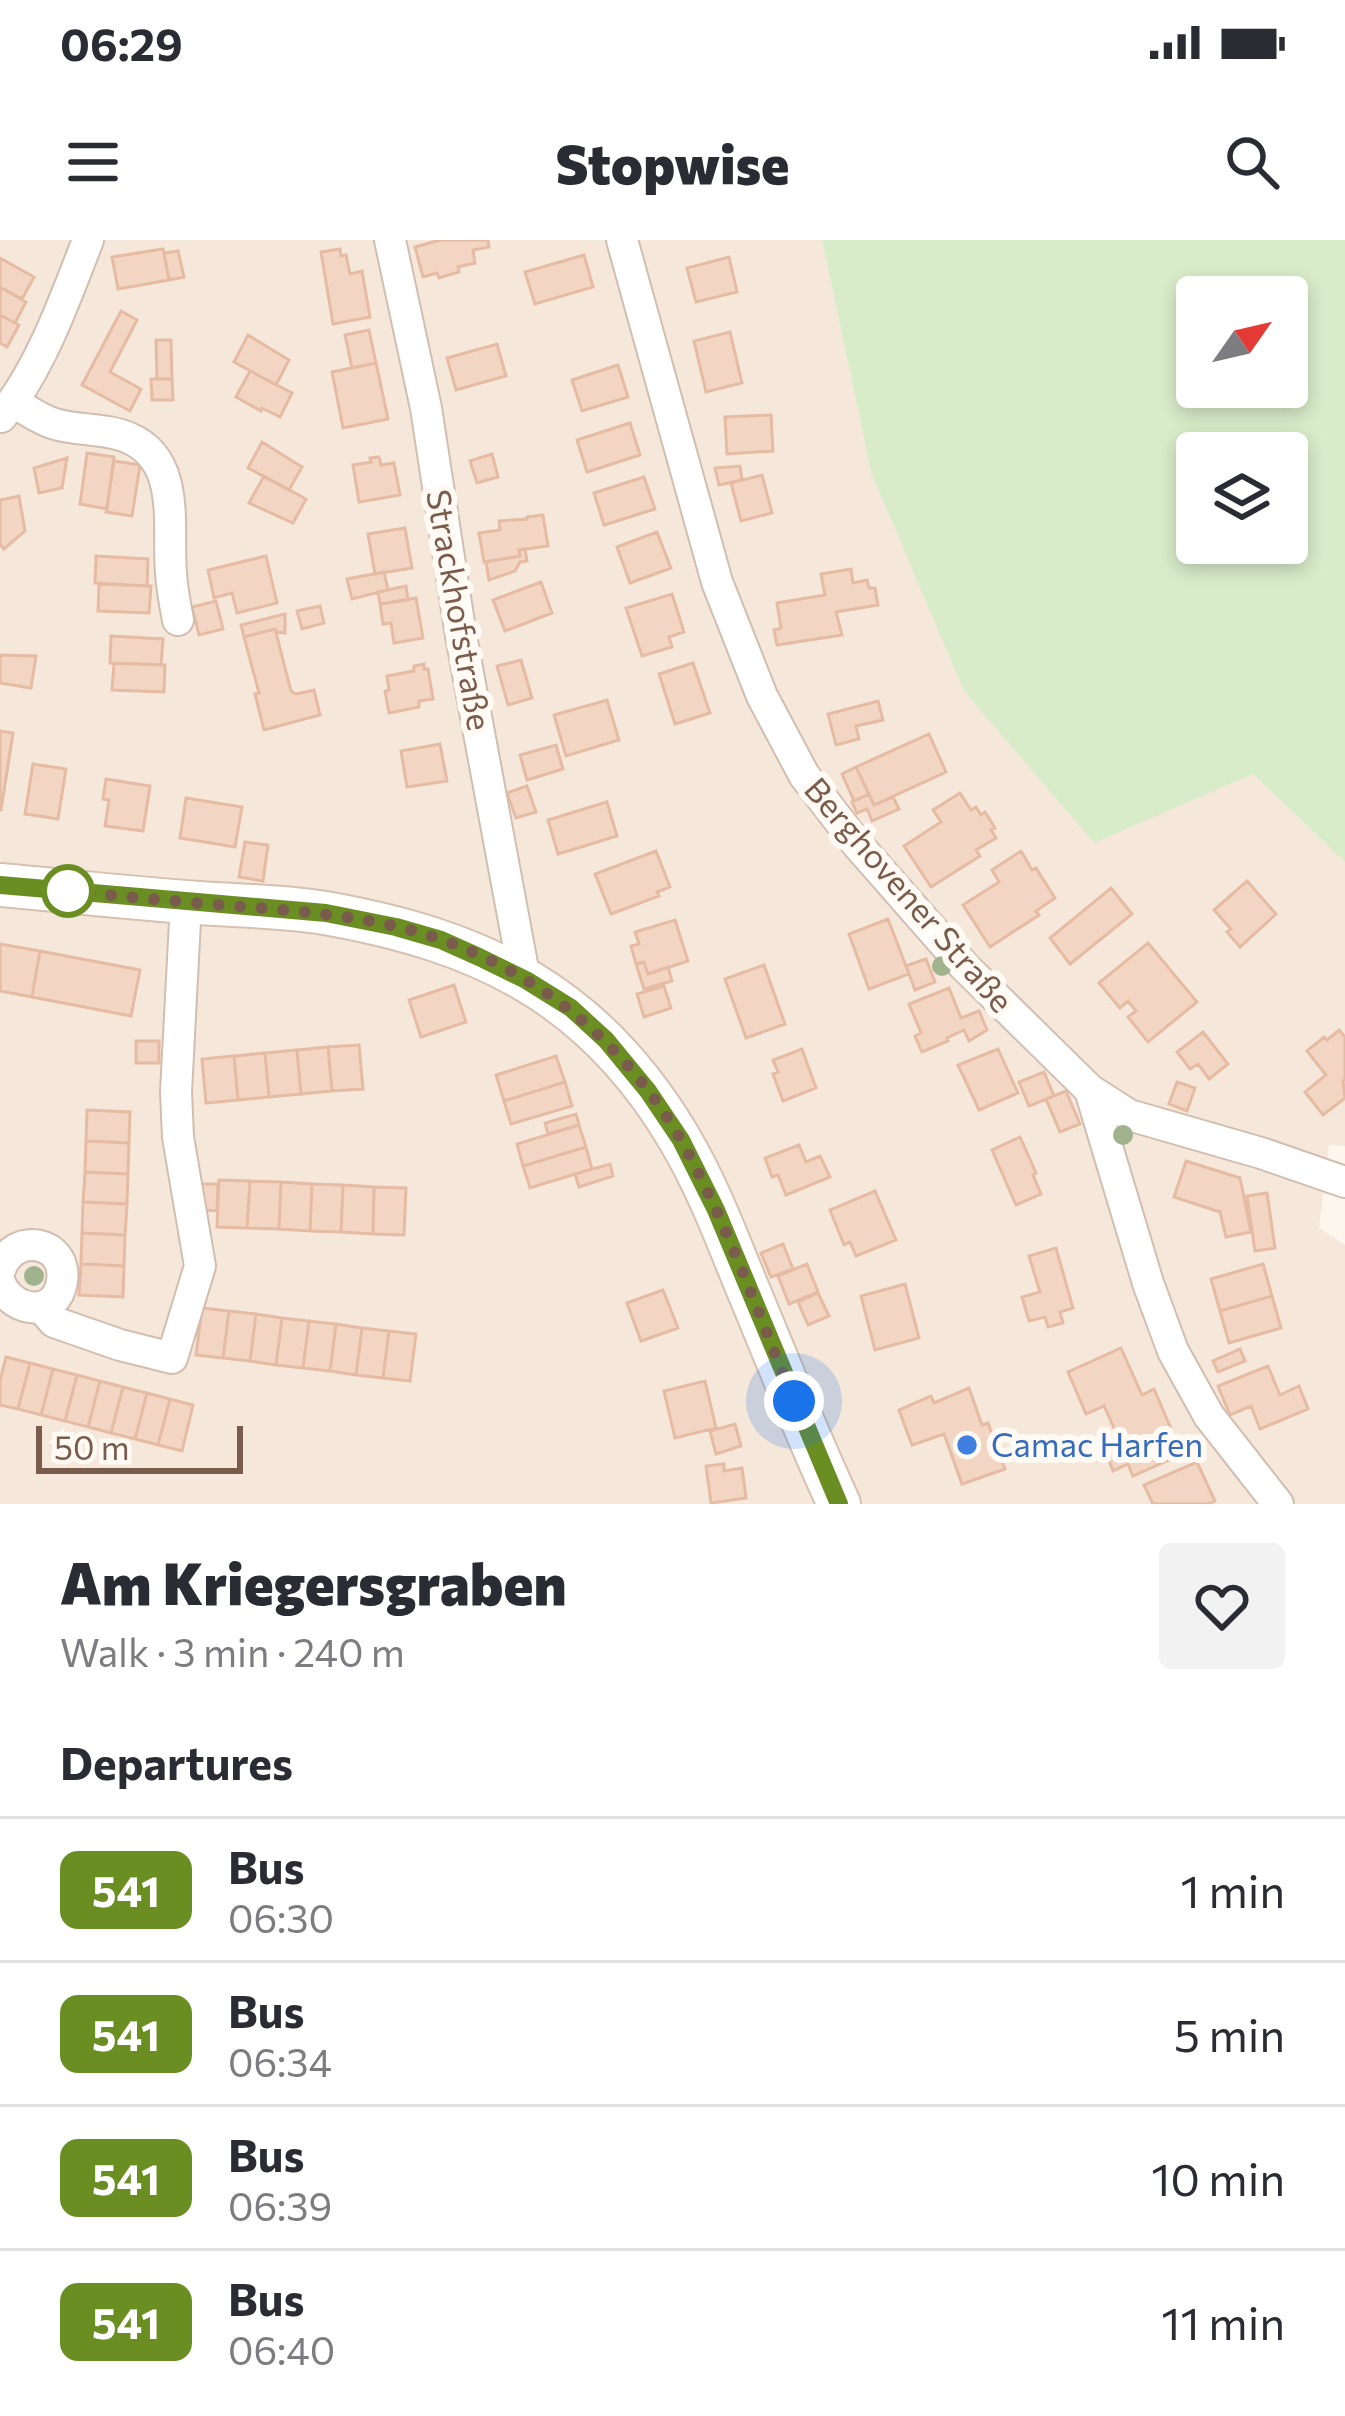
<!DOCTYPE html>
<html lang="en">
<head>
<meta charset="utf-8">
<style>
  body { margin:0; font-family:Commissioner,sans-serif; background:#f2f2f3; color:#2b2b33; height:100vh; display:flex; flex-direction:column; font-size:45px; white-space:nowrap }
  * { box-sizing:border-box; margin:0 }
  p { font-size:39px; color:#7c7c81 }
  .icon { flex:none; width:66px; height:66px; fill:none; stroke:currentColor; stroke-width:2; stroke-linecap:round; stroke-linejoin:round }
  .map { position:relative; height:1264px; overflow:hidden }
  .panel { display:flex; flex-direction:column; background:#fff; flex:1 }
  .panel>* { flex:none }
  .badge { padding:0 24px; border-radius:18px; font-size:42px; line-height:78px }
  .needle { width:78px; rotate:56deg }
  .tools { position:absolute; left:1176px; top:36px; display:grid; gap:24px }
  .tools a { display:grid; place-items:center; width:132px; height:132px; border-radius:12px; background:#fff; box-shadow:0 6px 18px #0003; font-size:60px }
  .scale { position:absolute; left:36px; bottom:30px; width:207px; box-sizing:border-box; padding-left:12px; border:6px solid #7a5c4d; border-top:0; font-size:33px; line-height:42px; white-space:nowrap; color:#7a5c4d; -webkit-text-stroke:9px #fffaf3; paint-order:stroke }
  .you { position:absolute; width:60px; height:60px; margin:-30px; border:9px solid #fff; border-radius:50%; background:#1a73e8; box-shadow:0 0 0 18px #1a73e833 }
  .map>.badge { position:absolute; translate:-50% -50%; box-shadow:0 0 0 6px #fff }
  h2 { padding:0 60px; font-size:45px; line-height:108px }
  .round { display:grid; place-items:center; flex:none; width:126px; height:126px; border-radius:12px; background:#f2f2f3 }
  .head { display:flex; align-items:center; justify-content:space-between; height:204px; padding:0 60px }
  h1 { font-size:57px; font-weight:800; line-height:90px }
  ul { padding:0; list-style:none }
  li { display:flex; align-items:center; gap:36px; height:144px; padding:0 60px; border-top:3px solid #e1e1e2 }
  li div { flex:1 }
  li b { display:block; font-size:45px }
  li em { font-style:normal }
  li .badge { min-width:132px; font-weight:700; text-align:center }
  .status { display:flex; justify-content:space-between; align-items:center; height:84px; padding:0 60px; background:#fff; direction:ltr }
  .status svg { height:33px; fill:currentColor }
  header { display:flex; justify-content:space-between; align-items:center; height:156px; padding:0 60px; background:#fff; font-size:54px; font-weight:800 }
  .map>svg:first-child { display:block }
  .residential { fill:#f5e8da }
  .green { fill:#d8ecc9; fill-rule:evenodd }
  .building { fill:#f3d5c3; stroke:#e6bba3; stroke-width:3 }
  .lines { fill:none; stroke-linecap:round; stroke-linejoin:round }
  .minor-casing { stroke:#d1beb0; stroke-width:34 }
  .secondary-casing { stroke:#d6c0b0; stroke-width:46 }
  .minor { stroke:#fff; stroke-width:30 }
  .secondary { stroke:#fff; stroke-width:42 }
  .tree { fill:#a0b28e }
  .line-casing { stroke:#fff; stroke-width:27 }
  .line { stroke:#6b8e23; stroke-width:18 }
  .walk { stroke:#7a5c4d; stroke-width:12; stroke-dasharray:0 21.6 }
  .stop-dot { fill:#fff; stroke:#6b8e23; stroke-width:6 }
  .shop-dot { fill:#3f7fe0; stroke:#fffaf3; stroke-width:4.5 }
  .labels { text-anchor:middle; stroke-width:12; stroke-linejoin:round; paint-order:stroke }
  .street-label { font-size:33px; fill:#7a5c4d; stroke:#fffaf3 }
  .shop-label { font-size:33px; fill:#366cbe; stroke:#fffaf3; text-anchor:start }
</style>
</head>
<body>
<div class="status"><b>06:29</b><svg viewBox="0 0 49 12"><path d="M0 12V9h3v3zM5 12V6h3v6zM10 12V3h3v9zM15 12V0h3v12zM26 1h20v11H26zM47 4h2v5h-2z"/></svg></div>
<header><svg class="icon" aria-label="menu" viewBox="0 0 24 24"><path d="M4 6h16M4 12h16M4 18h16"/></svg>Stopwise<svg class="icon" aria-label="search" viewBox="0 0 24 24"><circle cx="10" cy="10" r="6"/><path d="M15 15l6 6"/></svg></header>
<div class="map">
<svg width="1345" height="1264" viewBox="0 0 1345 1264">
  <rect width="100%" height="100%" fill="#fdf6ec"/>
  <path class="residential" d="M0,0H822L871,232L1093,602L1253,534L1345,622V906L1329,905L1319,988L1345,1005V1264H0Z"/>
  <path class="green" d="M822,0H1345V622L1253,534L1094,603L964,451L871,232ZM1197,57H1287V147H1197ZM1197,213H1287V303H1197Z"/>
  <path class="building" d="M440,0H488L489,7L473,10L475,23L458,27L459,32L439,38L437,33L423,37L415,7Z
    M163,9L169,40L118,49L112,17Z
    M340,9L341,16L346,15L350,34L362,31L370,77L333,84L321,12Z
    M178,11L184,37L169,40L164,13Z
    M584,15L593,47L535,64L525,32Z
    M729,17L737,52L696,62L687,28Z
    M0,18L34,37L22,59L0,47Z
    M0,47L26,62L15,83L0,75Z
    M121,71L137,80L110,132L141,149L130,171L82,145Z
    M0,75L19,85L7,107L0,103Z
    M369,90L376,123L352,128L345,95Z
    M730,92L742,143L706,152L694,101Z
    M248,95L289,120L276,145L234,122Z
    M156,100H171L172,139H157Z
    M497,104L506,136L456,150L447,118Z
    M376,123L388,179L343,188L332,132Z
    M618,125L628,157L582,171L572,140Z
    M250,131L292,153L280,177L262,168L261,171L236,157Z
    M151,139H172L173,160H152Z
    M771,175L773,211L727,214L725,177Z
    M630,183L640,215L587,232L577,200Z
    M262,202L302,227L289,250L248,228Z
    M87,213L114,217L107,269L80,264Z
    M492,214L498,237L477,243L470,221Z
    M379,217L381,225L394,223L400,255L359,262L353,225L371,222L370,218Z
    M67,218L62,248L39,253L34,228Z
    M114,221L140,225L132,276L106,272Z
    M740,226L742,240L719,245L715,228Z
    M762,235L772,273L741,281L731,243Z
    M264,236L306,259L293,283L249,263Z
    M644,237L655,269L604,285L594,253Z
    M19,256L25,291L4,309L0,304V260Z
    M543,275L548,306L519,310L520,316L484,322L479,293L500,290L499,281L527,279V277Z
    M405,288L412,328L375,334L368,294Z
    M657,292L671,328L630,343L617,307Z
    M525,309L527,321L520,322L515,331L489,340L486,322L520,316L519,310Z
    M96,316L148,319L147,346L95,343Z
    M266,316L277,363L237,373L232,353L214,358L208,330Z
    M851,329L853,343L867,340L869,348H875L878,365L836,372L842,395L777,405L774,390L781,388L777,363L825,355L821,334Z
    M384,332L388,350L352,359L347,339Z
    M541,342L552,373L505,391L493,360Z
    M99,344L151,346L149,373L98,371Z
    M406,346L408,360L380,364L378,352Z
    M672,354L684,392L669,397L672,407L642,416L626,368Z
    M416,358L423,398L394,403L391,383L383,384L380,364Z
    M216,361L223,389L199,395L192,367Z
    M320,366L324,383L302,389L297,371Z
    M285,374V393L276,392L275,389L244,397L241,385Z
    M275,389L291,451L296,454L314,450L320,475L264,490L255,454L259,453L244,397Z
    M111,396L163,399L161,425L110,423Z
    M0,415L36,416L31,448L0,443Z
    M521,420L532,458L508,465L497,426Z
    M114,423L165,425L164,452L112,450Z
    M693,423L710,473L675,484L659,434Z
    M424,424V429H428L433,459L419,461V467L389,473L385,451L389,450L387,436L414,431V426Z
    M607,460L619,500L566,516L554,475Z
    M878,461L883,480L856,486L859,499L836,505L828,474Z
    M0,491L13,493L1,570H0Z
    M929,494L946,532L874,565L856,527Z
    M440,504L447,541L407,547L401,511Z
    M556,505L563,529L527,540L520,515Z
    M33,524L66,529L58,579L25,574Z
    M856,527L869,554L854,561L842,534Z
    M106,539L150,546L143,591L105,586L109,560L103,559Z
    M527,546L536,572L516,578L507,553Z
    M960,553L971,570L976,567L981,575L985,572L995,588L991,590L996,598L976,610L980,616L931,647L904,606L941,582L933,570Z
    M869,554L874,565L893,557L899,569L872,581L867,569L857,573L852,562Z
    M186,558L242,567L235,607L180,598Z
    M607,562L617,596L558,614L548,580Z
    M245,602L268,605L263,641L239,637Z
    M656,611L670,647L657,652L659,656L611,674L595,634Z
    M1021,611L1032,630L1036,628L1055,658L1036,671L1039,675L990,707L963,665L999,642L992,630Z
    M1247,641L1276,674L1240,707L1227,692L1231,689L1214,670Z
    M1111,648L1132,674L1070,724L1050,698Z
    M888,679L909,734L869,749L849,694Z
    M675,680L688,721L648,734L644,722L636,724L631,706L639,704L635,692Z
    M1148,703L1197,762L1148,802L1128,777L1136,771L1128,761L1120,768L1099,743Z
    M0,704L40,711L32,757L0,751Z
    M40,711L140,730L131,776L32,757Z
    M926,719L935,742L915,750L906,726Z
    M644,722L648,734L668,727L672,741L644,749L636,724Z
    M764,725L785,784L746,798L725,739Z
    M454,745L466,782L421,797L409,760Z
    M664,746L671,768L644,777L637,754Z
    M949,748L961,778L979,771L987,790L969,801L964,790L947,798L948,801L922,812L915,796L921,793L909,764Z
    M1339,790L1345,797V839L1343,841L1345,858L1323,875L1305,852L1326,835L1307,811L1324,797L1327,800Z
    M1203,792L1228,824L1209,839L1198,824L1190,829L1177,812Z
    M136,801H159V823H136Z
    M359,805L363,849L332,851L328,807Z
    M328,807L332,851L301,854L297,810Z
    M802,809L816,848L783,861L773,834L778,832L773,820Z
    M998,809L1018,853L979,870L958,825Z
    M297,810L301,854L269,857L265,813Z
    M265,813L269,857L238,860L234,816Z
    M234,816L238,860L206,863L202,819Z
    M556,816L565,842L504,861L496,835Z
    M1044,832L1054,856L1029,866L1019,842Z
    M565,842L572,866L511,884L504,861Z
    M1177,842L1195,848L1187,871L1169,864Z
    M1066,851L1080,884L1060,892L1046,859Z
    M87,870L130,872L129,903L86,901Z
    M576,874L579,885L548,894L545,883Z
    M579,885L586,907L523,926L517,904Z
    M1020,897L1036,933L1033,935L1041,954L1016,965L992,910Z
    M86,901L129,903L128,934L85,932Z
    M799,905L806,922L820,916L830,937L786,955L778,935L772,937L765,918Z
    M586,907L592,929L530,948L523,926Z
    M1186,921L1240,938L1251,992L1226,997L1220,972L1174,957Z
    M610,924L613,936L579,947L575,934Z
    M85,932L128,934L127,964L83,962Z
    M219,940L250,941L247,988L217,987Z
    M250,941L281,942L279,989L247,988Z
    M281,942L312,944L310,991L279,989Z
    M198,944H218L217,971L203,970Z
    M312,944L343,945L341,992L310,991Z
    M343,945L374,947L373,994L341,992Z
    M374,947L406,948L404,995L373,994Z
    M875,951L896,1000L856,1016L850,1002L844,1005L830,970Z
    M1267,953L1275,1008L1255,1011L1247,956Z
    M83,962L127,964L125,995L82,993Z
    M82,993L125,995L124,1026L81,1024Z
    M783,1004L793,1029L771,1037L761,1013Z
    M1056,1008L1073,1068L1060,1072L1063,1083L1048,1087L1045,1077L1029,1081L1022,1057L1040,1052L1029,1016Z
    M81,1024L124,1026L123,1057L79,1055Z
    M807,1024L818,1052L789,1064L778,1036Z
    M1263,1024L1272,1056L1220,1071L1211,1039Z
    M905,1044L919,1098L875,1110L861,1056Z
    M663,1050L678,1088L641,1101L627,1063Z
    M818,1053L829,1076L808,1085L798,1062Z
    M1272,1056L1281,1088L1229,1103L1220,1071Z
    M202,1068L229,1071L223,1118L196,1115Z
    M229,1071L256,1074L250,1121L223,1118Z
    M256,1074L282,1078L276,1125L250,1121Z
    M282,1078L309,1081L303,1128L276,1125Z
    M309,1081L336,1084L330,1131L303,1128Z
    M336,1084L362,1088L356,1135L330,1131Z
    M362,1088L389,1091L383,1138L356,1135Z
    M389,1091L416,1094L410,1141L383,1138Z
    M1121,1108L1142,1155L1154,1149L1172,1191L1160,1196L1171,1219L1133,1236L1128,1224L1113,1231L1108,1218L1124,1210L1104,1166L1086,1174L1068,1132Z
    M1240,1109L1245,1121L1218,1132L1213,1121Z
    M6,1117L30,1123L18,1169L0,1165V1141Z
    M30,1123L53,1129L41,1175L18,1169Z
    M1268,1126L1280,1155L1299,1146L1308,1169L1260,1189L1251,1166L1230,1175L1218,1146Z
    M53,1129L77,1135L65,1181L41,1175Z
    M77,1135L100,1141L88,1187L65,1181Z
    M100,1141L123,1147L111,1193L88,1187Z
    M705,1141L716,1188L675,1198L664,1151Z
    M123,1147L147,1153L135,1199L111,1193Z
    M969,1148L982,1185L988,1183L1005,1229L962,1244L944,1194L912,1205L899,1170L931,1156L934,1163Z
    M147,1153L170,1159L158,1205L135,1199Z
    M170,1159L193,1165L182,1211L158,1205Z
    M735,1184L741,1206L716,1214L710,1191Z
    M1197,1222L1215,1261L1208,1264H1153L1144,1245Z
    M724,1224V1231L742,1228L746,1258L711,1263L706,1226Z"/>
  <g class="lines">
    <defs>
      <path id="minor" d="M390,0L426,168L461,396L525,740
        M622,0L717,342L762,456L804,535L857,604L964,726L1090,850L1148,1043L1173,1111L1209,1176L1278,1264
        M13,162C26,169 40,180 55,184C78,191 107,188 129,198C182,221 167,287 171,333C172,349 175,365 178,380
        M1,177C41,128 65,59 88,0
        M1090,850L1129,875L1261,913L1345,942
        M0,1030C13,990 68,1001 62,1041C57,1078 13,1074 0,1043
        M41,1067L54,1082L120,1105L172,1118L200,1026L178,897L176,852L186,662"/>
      <path id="secondary" d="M0,645C66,651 132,658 199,663C240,666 284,666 325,673C484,701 595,756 679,898C707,945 726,996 747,1047C777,1119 806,1193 839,1264"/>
    </defs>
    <use href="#minor" class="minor-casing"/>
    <use href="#secondary" class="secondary-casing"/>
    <use href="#minor" class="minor"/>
    <use href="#secondary" class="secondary"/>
  </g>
  <g class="tree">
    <circle cx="942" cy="726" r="10"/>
    <circle cx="1123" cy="895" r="10"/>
    <circle cx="34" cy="1036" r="10"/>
  </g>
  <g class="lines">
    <defs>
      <path id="line" d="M0,645L326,673L396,687L441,700L479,717L526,740L571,768L606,800L648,851L681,900L716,970L839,1264"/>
    </defs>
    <use href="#line" class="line-casing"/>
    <use href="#line" class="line"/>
    <path class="walk" d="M68,651C120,656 171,661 223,665C296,671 370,675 440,699C544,736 626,805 681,900C727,982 758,1074 794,1161"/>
  </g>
  <circle class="stop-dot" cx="68" cy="651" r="24"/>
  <circle class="shop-dot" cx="967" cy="1205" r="12"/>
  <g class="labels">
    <g class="street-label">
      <text transform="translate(459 370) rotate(80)" y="12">Strackhofstraße</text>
      <text transform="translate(909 655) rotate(49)" y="12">Berghovener Straße</text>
    </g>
    <g class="shop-label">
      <text x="991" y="1217">Camac Harfen</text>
    </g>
  </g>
</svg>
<div class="tools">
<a><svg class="needle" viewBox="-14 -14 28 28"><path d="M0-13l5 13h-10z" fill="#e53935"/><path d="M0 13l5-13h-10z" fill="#7c7c81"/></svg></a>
<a><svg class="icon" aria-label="layers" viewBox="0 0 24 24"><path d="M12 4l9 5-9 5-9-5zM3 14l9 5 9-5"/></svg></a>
</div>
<div class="scale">50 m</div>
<div class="you" style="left:794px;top:1161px"></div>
</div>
<section class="panel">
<div class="head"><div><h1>Am Kriegersgraben</h1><p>Walk · 3 min · 240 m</p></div><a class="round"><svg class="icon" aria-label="heart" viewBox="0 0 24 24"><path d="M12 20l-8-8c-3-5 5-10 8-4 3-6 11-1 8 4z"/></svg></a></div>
<h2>Departures</h2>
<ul>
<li><span class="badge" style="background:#6b8e23;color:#fff">541</span><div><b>Bus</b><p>06:30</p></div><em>1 min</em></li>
<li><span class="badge" style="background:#6b8e23;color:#fff">541</span><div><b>Bus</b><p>06:34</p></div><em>5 min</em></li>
<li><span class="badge" style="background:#6b8e23;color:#fff">541</span><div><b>Bus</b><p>06:39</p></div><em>10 min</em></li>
<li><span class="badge" style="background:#6b8e23;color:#fff">541</span><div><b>Bus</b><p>06:40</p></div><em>11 min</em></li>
</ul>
</section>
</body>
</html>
